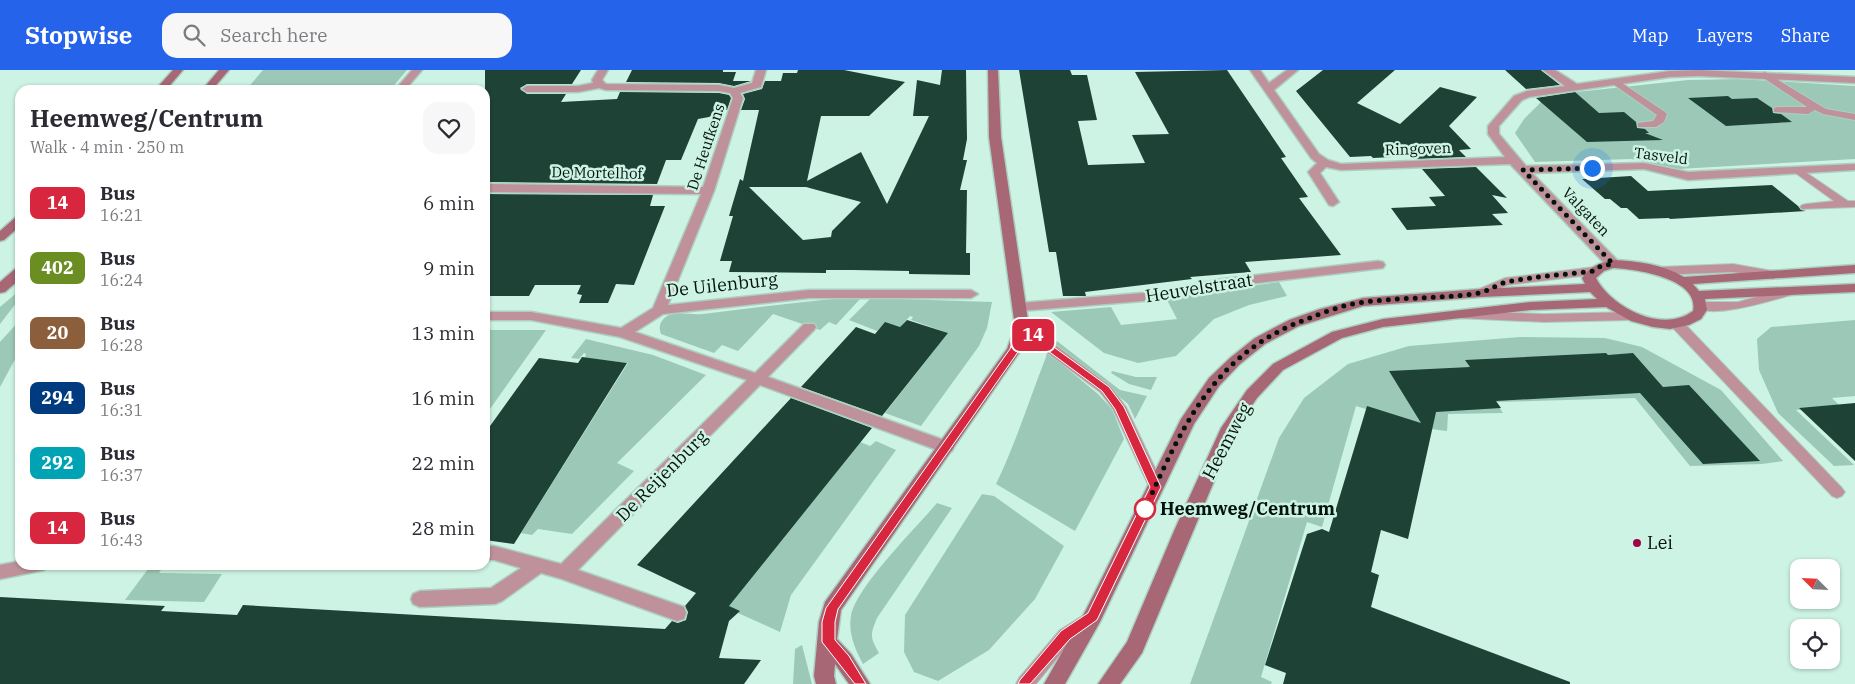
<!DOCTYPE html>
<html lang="en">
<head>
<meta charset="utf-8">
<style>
  body { margin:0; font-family:"IBM Plex Serif",serif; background:#f7f7f7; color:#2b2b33; height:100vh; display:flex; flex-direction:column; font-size:19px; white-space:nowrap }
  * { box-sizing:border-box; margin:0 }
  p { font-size:16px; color:#7c7c81 }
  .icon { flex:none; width:28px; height:28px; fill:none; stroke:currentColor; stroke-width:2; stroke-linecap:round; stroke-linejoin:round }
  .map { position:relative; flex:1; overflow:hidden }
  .drawer { position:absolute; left:15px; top:15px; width:475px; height:485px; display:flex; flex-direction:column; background:#fff; border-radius:15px; box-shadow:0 1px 4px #0004 }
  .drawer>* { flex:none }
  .badge { padding:0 10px; border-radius:8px; font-size:18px; line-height:32px }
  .needle { width:32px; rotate:294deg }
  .tools { position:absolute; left:1790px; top:489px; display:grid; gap:10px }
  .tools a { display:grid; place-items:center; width:50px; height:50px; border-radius:10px; background:#fff; box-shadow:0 1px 4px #0004; font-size:25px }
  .you { position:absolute; width:25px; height:25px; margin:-12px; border:4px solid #fff; border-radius:50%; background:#1a73e8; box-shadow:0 0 0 8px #1a73e833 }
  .map>.badge { position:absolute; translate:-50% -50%; box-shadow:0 0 0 2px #fff }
  .round { display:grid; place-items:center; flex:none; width:52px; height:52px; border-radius:15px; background:#f7f7f7 }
  .summary { display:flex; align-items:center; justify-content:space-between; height:85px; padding:0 15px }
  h1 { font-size:24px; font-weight:700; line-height:38px }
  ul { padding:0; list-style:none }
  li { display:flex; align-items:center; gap:15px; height:65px; padding:0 15px }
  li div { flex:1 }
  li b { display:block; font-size:19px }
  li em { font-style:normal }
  li .badge { min-width:55px; font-weight:700; text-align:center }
  header { display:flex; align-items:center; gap:30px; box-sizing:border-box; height:70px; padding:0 25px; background:#2563eb; color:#fff }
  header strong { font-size:24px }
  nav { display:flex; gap:28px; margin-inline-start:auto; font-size:18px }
  .search { width:350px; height:45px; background:#f7f7f7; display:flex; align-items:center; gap:12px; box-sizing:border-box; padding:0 18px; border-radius:15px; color:#7c7c81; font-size:19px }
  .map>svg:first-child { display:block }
  .green { fill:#9cc9b7 }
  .building { fill:#1f4236; fill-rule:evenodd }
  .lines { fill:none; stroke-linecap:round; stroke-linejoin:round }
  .lane-casing { stroke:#accfc1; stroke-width:2 }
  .street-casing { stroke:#accfc1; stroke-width:3 }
  .secondary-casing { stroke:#accfc1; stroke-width:3 }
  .lane { fill:#bf929b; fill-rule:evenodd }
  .street { fill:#bf929b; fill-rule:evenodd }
  .secondary { fill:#a76775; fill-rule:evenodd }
  .line { fill:#d7263d; stroke:#fff }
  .walk { stroke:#05130e; stroke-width:5; stroke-dasharray:0 9 }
  .stop-dot { fill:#fff; stroke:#d7263d; stroke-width:2.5 }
  .poi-dot { fill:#9e0348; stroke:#ccf3e3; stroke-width:2 }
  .labels { text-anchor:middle; stroke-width:5; stroke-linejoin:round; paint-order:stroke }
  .far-street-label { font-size:15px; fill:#05130e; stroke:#ccf3e3 }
  .street-label { font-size:18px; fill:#05130e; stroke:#ccf3e3 }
  .stop-label { font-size:18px; font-weight:bold; fill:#05130e; stroke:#ccf3e3; text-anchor:start }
  .poi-label { font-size:18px; fill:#05130e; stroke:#ccf3e3; text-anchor:start }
</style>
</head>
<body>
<header>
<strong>Stopwise</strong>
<div class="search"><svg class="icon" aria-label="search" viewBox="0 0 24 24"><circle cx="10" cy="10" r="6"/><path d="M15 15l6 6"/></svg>Search here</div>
<nav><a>Map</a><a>Layers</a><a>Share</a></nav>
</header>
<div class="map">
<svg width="1855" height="614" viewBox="0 0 1855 614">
  <rect width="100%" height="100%" fill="#ccf3e3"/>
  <path class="green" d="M263,0H407L390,20H246Z
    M1740,9L1855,16V89L1678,99L1631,89L1535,92L1515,63L1524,49L1542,31L1567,23L1688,10Z
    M1279,212L1287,226L1249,235L1214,249L1176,286L1138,293L1104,283L1051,242L1111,237L1121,255L1177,249L1166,228Z
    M20,220V228L0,254V237Z
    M871,228L992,232L987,258L979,276L921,356L885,343L948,263L911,250L913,247L910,246L900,257L885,253L877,261L849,250Z
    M832,229H860L836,255L829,252L820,260L773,244L738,281L722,275L714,283L661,264C657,255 663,246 672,244C680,242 693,245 703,244C746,239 789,233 832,229Z
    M20,250V280L0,317V272Z
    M1855,250V326L1832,328L1840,336L1796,340L1854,395L1834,396L1778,343L1759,300L1757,269L1771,257Z
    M485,260H546L485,346Z
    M1520,267L1605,268L1642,277L1721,320L1783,391L1762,394L1690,396L1635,328L1496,332L1503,343L1448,344L1447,361L1431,359L1356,336L1322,457L1307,452L1261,607L1272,612L1271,614H1190L1279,368L1304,328L1348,294L1409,276Z
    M586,269L653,285L706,305L617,393L634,401L572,464L538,459L532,465L521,463L628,293L585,288L586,284L584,283L579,289L571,288Z
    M1057,271L1120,320L1147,326L1135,349L1128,334L1055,274Z
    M1047,282L1098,324L1112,339L1124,369L1075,461L996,414C1016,373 1029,330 1046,287Z
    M1112,301L1136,307H1157L1151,320L1129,314L1111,303Z
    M876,371L896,380L791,525L780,562L738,543L728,536L860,372L870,376Z
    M982,424L994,426L1064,476L1035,529L989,580L938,611L914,602L904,582L905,545Z
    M937,433L952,438L877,548C870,565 870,567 879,583L863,594C855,579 848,563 851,546C856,517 916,458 937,433Z
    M151,495H164L159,503L222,504L204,532L125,530Z
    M802,575L812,614H793L795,579Z"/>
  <path class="building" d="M485,0H581L572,14H527L520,18L527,24H566L561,32L617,29L620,22L719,23L729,25L731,28L727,40H722L709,47L698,49L681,90H666L657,114L485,112Z
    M632,0H723V2H736L733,11H751L734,16L719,13L626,12Z
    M798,0H844L905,12L869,46H821L807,111L861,82L887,134L929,46H913L917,10L940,15L942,0H966L967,69L963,90H967L960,120H967L966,183H970V205L909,204V201L853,200H826V203L729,202L732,191H720L733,146H729L740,109L743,111L759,40H741L745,29L743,24L762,19L765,11H781L783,3H797ZM749,117H806L861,132L832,161L831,167L803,170Z
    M1019,0H1070L1072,5H1087L1097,50L1078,51L1088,95L1145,93L1132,65L1169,64L1135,2L1227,0L1286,87L1281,88L1308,127L1299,128L1341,185L1245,192L1251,202L1190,207L1192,209L1085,222L1086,226H1063L1056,182H1049Z
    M1323,0H1395L1357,33L1400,54L1440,17L1477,27L1449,56L1471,79L1459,80L1466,87L1414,89L1412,86L1373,88L1371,86L1350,87L1296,21Z
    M1505,0H1541L1560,15L1526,19Z
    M1575,22L1599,43L1624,42L1636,52L1637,58L1645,59L1649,63H1645L1663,70L1587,72L1536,28Z
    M1728,26L1732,29L1757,28L1772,38L1773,43L1781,44L1792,52L1726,56L1688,28Z
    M1476,97L1507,128L1492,125L1508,143L1492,144L1503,155L1407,160L1391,138L1436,136L1429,127L1445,126L1422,99Z
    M1631,106L1648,121L1772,115L1798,136L1801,140L1806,141L1670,149L1669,148L1639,149L1627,138H1621L1610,129H1605L1582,109Z
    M485,124L653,125L650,136H665L634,215L616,214L608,233H579L582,225L577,224L581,215H535L529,226H485Z
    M907,250L948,263L882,346L801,317L856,257L875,264L885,252L900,257Z
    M1606,283L1608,285L1633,283L1663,317L1689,315L1760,391L1703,394L1640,323L1496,331L1501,338L1436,342L1408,469L1381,460L1371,502L1379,505L1371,537L1570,612V614H1283L1286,603L1265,595L1307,464L1322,459L1329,462L1367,336L1421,353L1389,301L1470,297L1465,290Z
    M582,287L627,293L514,474L485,470V363L539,288L578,293Z
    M791,328L872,358L729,536L740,541L729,551L719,588L761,590L744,614H0V527L165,536L161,541L237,545L243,535L665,559L672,551L678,553L686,550L688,542L685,536L696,523L637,495Z
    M1855,333V391L1799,338Z"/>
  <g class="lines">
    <defs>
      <path id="lane" d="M1765,2L1826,39L1855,44V50L1823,44L1815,40L1808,44L1774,42V38L1777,37H1807L1762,7V3Z
        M1616,9L1665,42L1667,44L1664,52L1656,57H1638V53L1653,51L1657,45L1613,14V10Z
        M1798,97L1848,131H1855V137L1802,139L1800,137L1802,135L1806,134L1834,131L1794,102L1793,100Z
        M1733,194L1773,201L1779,205L1773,209L1733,202L1659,205L1653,201L1659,197Z
        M1594,197L1600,201L1598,204L1508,215L1481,227L1475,223L1477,220L1505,208Z
        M1791,217L1797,221L1795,224C1777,229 1708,251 1695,236L1701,232H1738Z
        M1461,241L1544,244L1632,242L1638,246L1632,250L1544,252L1456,248L1455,245Z
        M1676,249L1681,250L1842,418L1845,422L1842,426L1837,428L1832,426L1671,256L1670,253L1671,250Z
        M1022,253L1027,254L1110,316L1126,337L1164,417L1161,421L1156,423L1151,421L1113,339L1100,322L1017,260L1016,257L1017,254Z
        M1090,541L1096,543L1099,548L1096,553L1072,570L1036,614H1016L1019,608L1060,560Z"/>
      <path id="street" d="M412,0H422L405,20H395Z
        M598,0H608L602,10L606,14L719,15L734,18L752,13L756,0H766L761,17L740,23L743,28L714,121L668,235L809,220H971L978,224L971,228H809L663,244L635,262L755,303L804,254H814L816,257L814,260L768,307L952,373L954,377L952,381L946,383L940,381L760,315L578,500L684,537L686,543L684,549L677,551L562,509L541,503L502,531L495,534L420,537L413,534L411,529L413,524L420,521L491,518L521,498L494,490H485V476H494L561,494L747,310L620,267L531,250H485V242H531L621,258L653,238L701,124L485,122V114L703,117L733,28L730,23L719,21L606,20L599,18L578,22H527L522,19L527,16H578L593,13L592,10Z
        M1250,0H1260L1269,13L1287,0H1298L1274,20L1319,84L1328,90L1341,94L1505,87L1488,64V56L1514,26L1527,21L1565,16L1543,0H1555L1577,14L1670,1L1699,0L1855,7V13L1699,6L1670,7L1529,27L1522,30L1499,56V64L1526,96L1644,93L1688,102L1855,94V100L1688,110L1644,99L1532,103L1618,191L1620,194L1618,197H1608L1510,94L1341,100L1326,97L1320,103L1339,132L1333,136L1329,135L1308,102L1317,93L1311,88Z
        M1378,191L1383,192L1385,195L1383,198L1223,217L1155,230L1020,241L1015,240L1013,237L1015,234L1020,233L1155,222L1223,209Z
        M20,491V495H47L44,500L0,509V495Z"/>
      <path id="secondary" d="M173,0H183L166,20H155Z
        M219,0H229L212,20H202Z
        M988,0H998L1001,67L1029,257L1019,283L841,540L837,569L851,584L870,614H849L835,594L834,606L836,614H816L814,606L819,552L825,532L1007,279L1015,257L989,67Z
        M20,146V156L4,170L0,171V161L16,147Z
        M1613,190C1637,191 1662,194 1684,207L1855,195V203L1693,214L1699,221L1855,214V222L1705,229L1707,240L1701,249L1689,255L1670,259L1653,257L1631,251L1606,237L1531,240L1383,257L1342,268L1283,300L1257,328L1236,359L1142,583L1120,614H1098L1127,572L1174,461L1221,358L1247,320L1273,294L1332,262L1383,249L1531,232L1597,229L1590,222L1481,227L1363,236L1299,256L1265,274L1240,294L1219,316L1194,354L1100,552L1065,614H1044L1086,540L1181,349L1209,308L1230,288L1255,268L1289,250L1320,239L1363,228L1481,219L1585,214L1582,208C1591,196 1599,193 1613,190ZM1613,198C1635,199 1700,208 1693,241C1662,264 1611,237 1596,208L1604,201Z
        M20,198V209L5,222L0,223V212L15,199Z"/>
    </defs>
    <use href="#lane" class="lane-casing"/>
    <use href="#street" class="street-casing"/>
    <use href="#secondary" class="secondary-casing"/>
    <use href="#lane" class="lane"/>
    <use href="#street" class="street"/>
    <use href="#secondary" class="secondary"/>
  </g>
  <path class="line" d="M1022,254L1109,317L1124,337L1161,417L1097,550L1070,569L1030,614H1018L1020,610L1061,561L1088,543L1150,417L1115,339L1102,321L1024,263L1018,282L838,539L835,552V570L849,586L866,614H855L822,572V552L826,538L1010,279L1017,257Z"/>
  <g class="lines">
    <path class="walk" d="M1145,439C1183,355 1214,283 1307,249C1325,242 1345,234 1365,232C1403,227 1441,229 1479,223C1489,221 1497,214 1507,212C1535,206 1565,205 1594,201L1601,196L1613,194L1523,100L1592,98"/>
  </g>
  <circle class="stop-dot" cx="1145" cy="439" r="10"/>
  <circle class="poi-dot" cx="1637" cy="473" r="5"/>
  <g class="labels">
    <g class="far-street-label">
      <text transform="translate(706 77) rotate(-72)" y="5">De Heufkens</text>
      <text transform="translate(1418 79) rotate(-2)" y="5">Ringoven</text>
      <text transform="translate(1661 86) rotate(7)" y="5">Tasveld</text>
      <text transform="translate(597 103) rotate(1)" y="5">De Mortelhof</text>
      <text transform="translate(1586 142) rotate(46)" y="5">Valgaten</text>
    </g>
    <g class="street-label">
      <text transform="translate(722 215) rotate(-6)" y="6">De Uilenburg</text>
      <text transform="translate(1199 218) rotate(-9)" y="6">Heuvelstraat</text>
      <text transform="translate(1227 371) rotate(-62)" y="6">Heemweg</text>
      <text transform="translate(662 406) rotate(-45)" y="6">De Reijenburg</text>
    </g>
    <g class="stop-label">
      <text x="1160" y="445">Heemweg/Centrum</text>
    </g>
    <g class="poi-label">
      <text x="1647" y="479">Lei</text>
    </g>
  </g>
</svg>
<div class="tools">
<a><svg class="needle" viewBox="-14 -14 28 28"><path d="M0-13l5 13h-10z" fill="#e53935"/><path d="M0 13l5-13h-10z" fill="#7c7c81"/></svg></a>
<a><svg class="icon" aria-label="locate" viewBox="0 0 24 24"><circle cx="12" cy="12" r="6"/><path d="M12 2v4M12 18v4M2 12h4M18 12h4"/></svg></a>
</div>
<div class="you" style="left:1592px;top:98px"></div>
<b class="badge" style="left:1033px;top:265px;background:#d7263d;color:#fff">14</b>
<section class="drawer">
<div class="summary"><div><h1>Heemweg/Centrum</h1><p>Walk · 4 min · 250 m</p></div><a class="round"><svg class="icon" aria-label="heart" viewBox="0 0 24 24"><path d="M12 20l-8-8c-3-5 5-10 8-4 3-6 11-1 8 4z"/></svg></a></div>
<ul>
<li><span class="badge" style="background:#d7263d;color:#fff">14</span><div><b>Bus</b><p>16:21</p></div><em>6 min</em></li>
<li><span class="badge" style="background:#6b8e23;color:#fff">402</span><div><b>Bus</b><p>16:24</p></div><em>9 min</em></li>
<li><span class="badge" style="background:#8b5e3c;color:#fff">20</span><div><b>Bus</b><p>16:28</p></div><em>13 min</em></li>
<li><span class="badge" style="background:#003b80;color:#fff">294</span><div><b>Bus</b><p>16:31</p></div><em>16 min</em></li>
<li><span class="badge" style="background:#00a3b4;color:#fff">292</span><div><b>Bus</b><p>16:37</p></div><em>22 min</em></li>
<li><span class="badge" style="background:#d7263d;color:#fff">14</span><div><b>Bus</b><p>16:43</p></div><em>28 min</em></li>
</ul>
</section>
</div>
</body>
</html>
